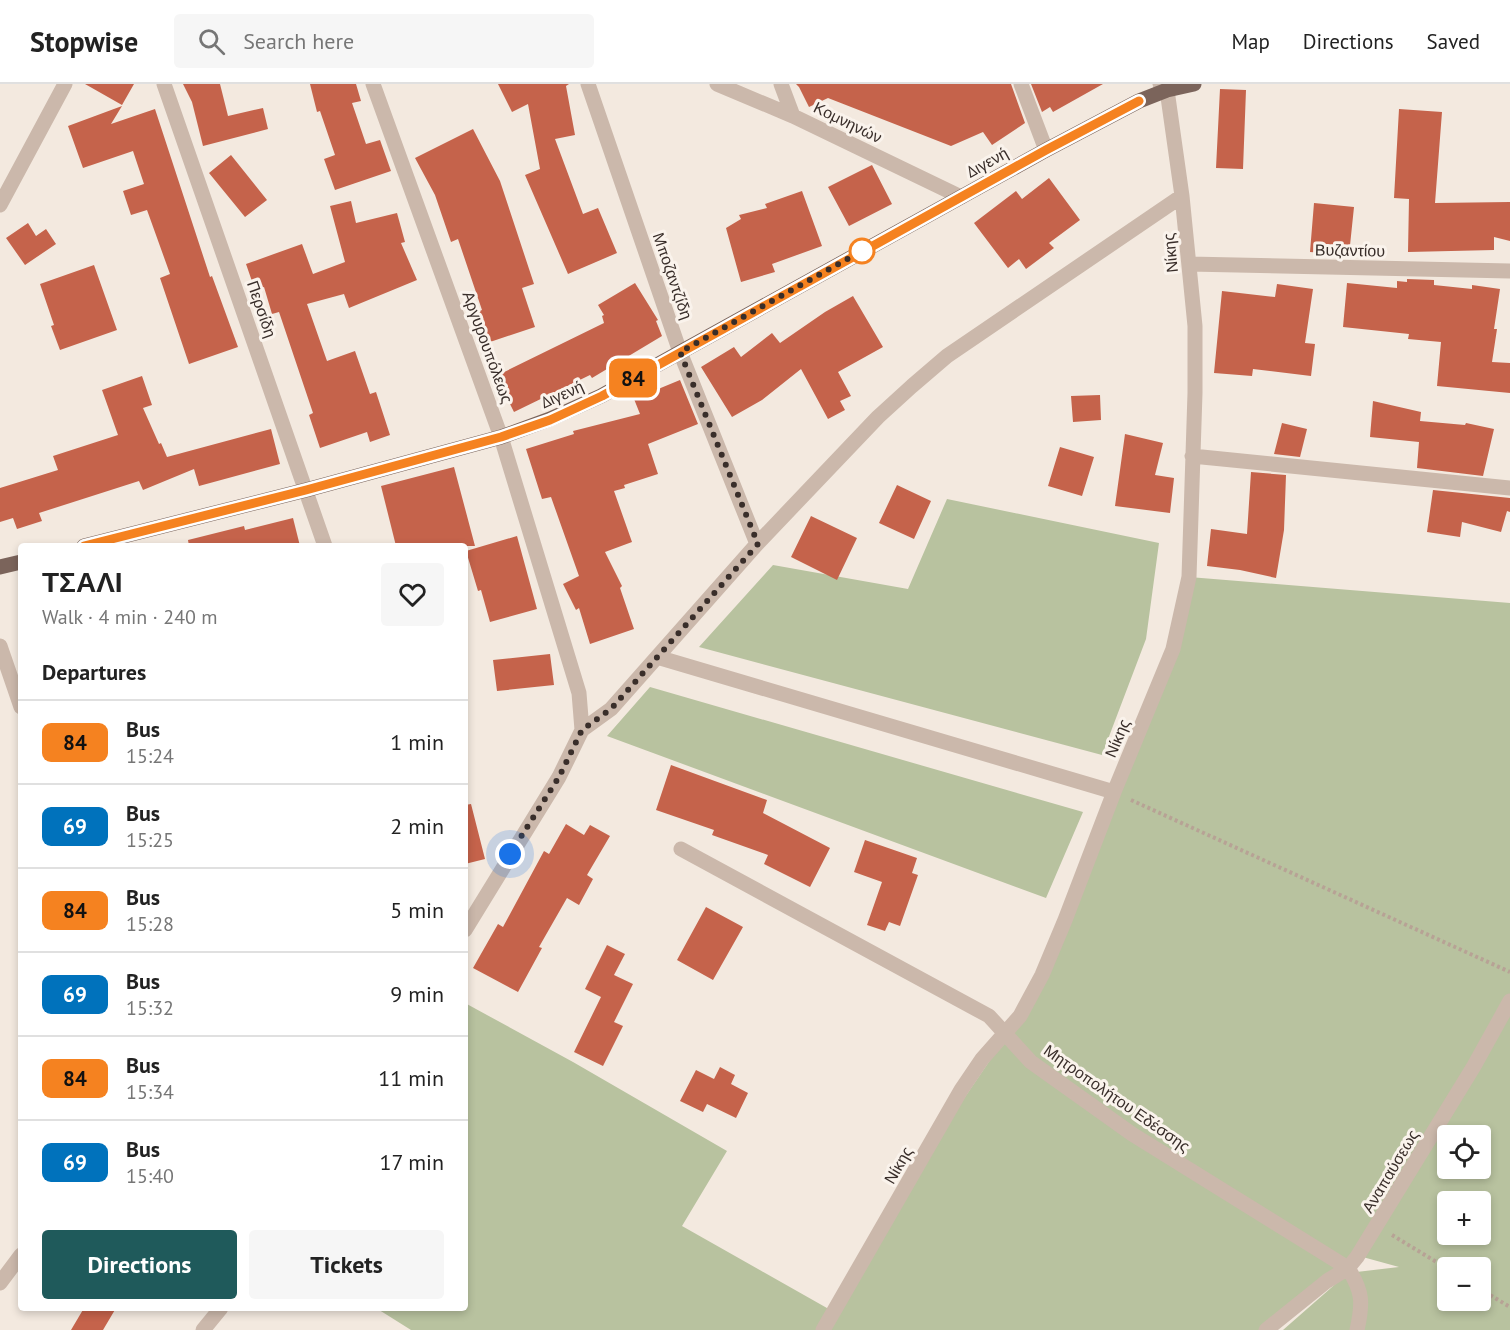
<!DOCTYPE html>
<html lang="en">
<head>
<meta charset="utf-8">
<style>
  body { margin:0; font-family:"PT Sans",sans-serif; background:#f6f6f6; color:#222; height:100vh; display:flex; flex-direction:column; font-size:22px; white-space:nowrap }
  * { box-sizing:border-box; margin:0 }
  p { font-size:20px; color:#767676 }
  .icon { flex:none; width:33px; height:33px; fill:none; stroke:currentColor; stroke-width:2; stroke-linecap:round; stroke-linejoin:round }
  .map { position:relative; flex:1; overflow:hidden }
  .details { position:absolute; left:18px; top:459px; width:450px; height:768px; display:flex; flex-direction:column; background:#fff; border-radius:6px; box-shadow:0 3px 9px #0003 }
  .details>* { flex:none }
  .badge { padding:0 12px; border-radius:9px; font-size:21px; line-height:39px }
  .fabs { position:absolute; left:1437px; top:1041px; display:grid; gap:12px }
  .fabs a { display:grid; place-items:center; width:54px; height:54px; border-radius:6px; background:#fff; box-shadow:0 3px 9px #0003; font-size:30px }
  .you { position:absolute; width:30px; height:30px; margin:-15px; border:4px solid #fff; border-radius:50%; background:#1a73e8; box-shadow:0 0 0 9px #1a73e833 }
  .map>.badge { position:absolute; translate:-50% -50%; box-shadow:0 0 0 3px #fff }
  h2 { padding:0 24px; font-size:22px; line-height:54px }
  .round { display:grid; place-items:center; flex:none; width:63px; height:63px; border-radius:6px; background:#f6f6f6 }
  .head { display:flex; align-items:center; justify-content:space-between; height:102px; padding:0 24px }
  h1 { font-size:28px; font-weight:700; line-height:45px }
  .cta { display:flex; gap:12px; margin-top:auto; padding:12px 24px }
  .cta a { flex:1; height:69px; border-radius:6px; background:#1f5a5b; color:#fff; font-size:24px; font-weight:700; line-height:69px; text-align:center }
  .cta a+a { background:#f6f6f6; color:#222 }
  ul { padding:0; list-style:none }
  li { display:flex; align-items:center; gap:18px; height:84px; padding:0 24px; border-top:2px solid #e0e0e0 }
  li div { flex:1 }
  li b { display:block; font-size:22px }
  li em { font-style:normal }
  li .badge { min-width:66px; font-weight:700; text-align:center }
  header { display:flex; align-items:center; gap:36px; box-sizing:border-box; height:84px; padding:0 30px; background:#fff; border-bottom:2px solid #e0e0e0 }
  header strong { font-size:28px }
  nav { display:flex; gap:33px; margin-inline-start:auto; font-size:21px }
  .search { width:420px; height:54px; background:#f6f6f6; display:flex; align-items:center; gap:15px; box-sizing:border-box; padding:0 21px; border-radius:6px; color:#767676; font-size:22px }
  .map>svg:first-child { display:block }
  .green { fill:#b8c29f; fill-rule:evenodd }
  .building { fill:#c5634b }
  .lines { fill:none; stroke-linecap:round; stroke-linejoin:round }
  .path { stroke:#b7a295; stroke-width:4; stroke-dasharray:3 3; stroke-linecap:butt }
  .minor { stroke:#cbb8ab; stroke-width:15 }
  .major { stroke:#7b645b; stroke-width:15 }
  .line-casing { stroke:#fff; stroke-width:14 }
  .line { stroke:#f58220; stroke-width:9 }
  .walk { stroke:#392e2a; stroke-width:6; stroke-dasharray:0 10.8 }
  .stop-dot { fill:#fff; stroke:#f58220; stroke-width:3 }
  .labels { text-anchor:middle; stroke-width:6; stroke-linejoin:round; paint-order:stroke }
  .street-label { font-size:16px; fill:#392e2a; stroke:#faf3ec }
</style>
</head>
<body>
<header>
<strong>Stopwise</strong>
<div class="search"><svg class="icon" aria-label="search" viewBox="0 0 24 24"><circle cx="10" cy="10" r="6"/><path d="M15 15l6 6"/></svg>Search here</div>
<nav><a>Map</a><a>Directions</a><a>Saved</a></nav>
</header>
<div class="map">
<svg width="1510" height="1246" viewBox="0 0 1510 1246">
  <rect width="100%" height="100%" fill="#f3e9df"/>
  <path class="green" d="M947,415L1159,459L1146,555L1102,671L699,563L773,481L908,505Z
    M1189,493L1510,519V1246H1283L1348,1189L1399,1183L1359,1172L1266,1246H411L376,1224H465V919L573,978L727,1067L682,1142L834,1228L920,1079L1020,932L1165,586ZM1448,1052H1480V1084H1448ZM1448,1118H1480V1150H1448ZM1448,1184H1480V1216H1448Z
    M650,603L1083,728L1046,814L607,652Z"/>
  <path class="building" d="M85,0H134L122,21Z
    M183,0H220L228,32L263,24L268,45L203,62L192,18Z
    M310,0H356L361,17L352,19L366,60L380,56L391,87L335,106L324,75L335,71L320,27L317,28Z
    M498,0H569L566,2L575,51L555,55L583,130L598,124L617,169L568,190L525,91L540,85L528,20L512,28Z
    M796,0H1011L1025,39L992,61L983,48L951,62L828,14L809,23L799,3Z
    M1031,0H1103L1053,28L1050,23L1042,28Z
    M1220,5L1246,6L1243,85L1216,84Z
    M122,22L111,40L155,25L210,193L212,192L238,263L189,280L160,194L170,190L147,126L131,131L123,107L144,100L133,67L83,84L68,42Z
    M1399,25L1442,28L1435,119L1510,118V157L1494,153V166L1408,168L1409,115L1394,114Z
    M473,45L500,97L534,200L522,204L535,243L487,259L477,228L482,226L458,155L451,158L435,111L415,74Z
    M231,71L267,116L245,133L209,89Z
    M872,81L892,120L849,142L828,103Z
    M1049,94L1080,136L1049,159L1054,164L1026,185L1019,175L1008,184L974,139L1016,107L1022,115Z
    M802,107L822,162L772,180L775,188L741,198L726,144L741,135L739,131L767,124L765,120Z
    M351,117L356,139L397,129L405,158L401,159L417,196L349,224L344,210L307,220L327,277L355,267L370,310L376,308L390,351L370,358L367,348L320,364L309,331L313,329L279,228L272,230L264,203L255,206L246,180L302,160L313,190L345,178L330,122Z
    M1314,119L1354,123L1349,171L1310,168Z
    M28,139L36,152L46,145L56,160L25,181L6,154Z
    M94,181L117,246L60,266L51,242L54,241L40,200Z
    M1407,195L1434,196V201L1472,205V201L1500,205L1494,245H1497L1492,278L1510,279V309L1437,302L1441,258L1408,255L1409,250L1343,243L1347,199L1397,204V197L1407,198Z
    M635,199L658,236L656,237L662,252L592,294L590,291L514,328L496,292L604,239L602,232L604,231L598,221Z
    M1277,200L1313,205L1305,259L1315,260L1311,292L1253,285L1252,292L1214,289L1222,207L1275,213Z
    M853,212L883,263L838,288L851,312L840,317L845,326L828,335L801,285L762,316L732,333L701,283L734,263L741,273L772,249L780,259L825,228Z
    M142,292L152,321L143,324L159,360L161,359L167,373L271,345L280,380L199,402L194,385L143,406L139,397L39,429L42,437L17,445L13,434L0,438V404L58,386L53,372L118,351L102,306Z
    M680,296L698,340L648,360L658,390L624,401L625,404L614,407L632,458L605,468L622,502L620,504L634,545L590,560L579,524L576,526L563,500L579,492L551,413L542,415L526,365L574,350L573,347L640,330L634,315Z
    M1100,311L1101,336L1073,338L1071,312Z
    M1373,317L1421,328L1420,337L1465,341L1466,339L1494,345L1483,392L1417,384L1419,358L1370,353Z
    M1282,339L1307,345L1300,373L1274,370Z
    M1125,350L1163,359L1155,391L1174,394L1170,429L1115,422Z
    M1060,363L1094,373L1082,412L1048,402Z
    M454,383L475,462H396L381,402Z
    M1251,388L1286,391L1284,446L1276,494L1240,486L1207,482L1211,445L1247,450Z
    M897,401L931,417L914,455L879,439Z
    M1433,406L1510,414V428L1507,427L1501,448L1462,438L1460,453L1427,448Z
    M811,432L857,454L837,496L791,473Z
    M293,434L300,462H189L188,456L244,442L245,446Z
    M517,452L537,525L490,538L481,506L478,507L466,467Z
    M550,570L554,601L497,607L493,576Z
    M671,681L767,716L763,729L830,764L810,803L764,780L768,771L712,751L714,746L656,726Z
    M471,720L485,775L465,780V721Z
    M566,740L584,751L590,741L610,752L587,791L593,795L579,821L567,814L539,863L542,864L518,908L473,884L498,840L503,843L544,767L549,770Z
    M865,756L917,774L912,789L918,791L900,842L889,838L885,847L867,841L882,798L854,788Z
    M706,823L743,843L713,896L677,876Z
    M607,861L625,870L614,891L633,900L614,938L623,942L603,982L574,968L601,913L585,905Z
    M720,983L735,991L731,1000L748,1009L736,1034L707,1020L703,1028L680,1017L696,986L714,995Z
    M84,1224H116L103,1246H71Z"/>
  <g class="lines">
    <path class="path" d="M1131,716L1510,888
      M1392,1151L1448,1185
      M1480,1205L1510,1223"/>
    <path class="minor" d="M164,0L325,462
      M373,0L501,353L579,609L582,646
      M588,0L680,268L757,460
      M717,0L793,32L961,113
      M781,0L793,32
      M1021,0L1046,66
      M0,121L65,0
      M1189,180L1510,187
      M1192,372L1510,404
      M0,562L21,623
      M657,573L1114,708
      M681,765L989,932L1031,978L1132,1050L1348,1184C1363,1208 1363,1219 1357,1246
      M465,846L559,693L582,646L611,625L757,460L878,333L912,302L947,272L1182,112
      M0,1199L21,1171
      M203,1246L221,1224
      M823,1246L961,1006L982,975L1020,932L1042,891L1065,836L1114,708L1173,565L1189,493L1195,309V242L1182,112L1167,6L1160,0
      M1266,1246L1327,1197L1348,1184L1357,1173L1474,982L1510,917"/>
    <path class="major" d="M84,462L306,406L501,353L550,335L601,312L1046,66L1139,17L1167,6L1194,0
      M0,483L21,478"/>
  </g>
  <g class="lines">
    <defs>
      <path id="line" d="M84,462L306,406L501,353L550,336L602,312L1046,66L1139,17"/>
    </defs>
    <use href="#line" class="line-casing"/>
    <use href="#line" class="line"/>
    <path class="walk" d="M510,770L559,693L582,646L611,625L758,460L680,268L862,167"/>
  </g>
  <circle class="stop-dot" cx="862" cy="167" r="12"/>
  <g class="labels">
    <g class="street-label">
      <text transform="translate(848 38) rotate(26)" y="6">Κομνηνών</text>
      <text transform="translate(987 78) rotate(-29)" y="6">Διγενή</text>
      <text transform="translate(1350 166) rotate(1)" y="6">Βυζαντίου</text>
      <text transform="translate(1170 169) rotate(-96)" y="6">Νίκης</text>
      <text transform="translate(673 192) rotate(71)" y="6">Μποζαντζίδη</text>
      <text transform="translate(262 225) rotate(71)" y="6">Περσίδη</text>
      <text transform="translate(488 263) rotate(70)" y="6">Αργυρουπόλεως</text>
      <text transform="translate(562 310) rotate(-24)" y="6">Διγενή</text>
      <text transform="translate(1117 654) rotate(-67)" y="6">Νίκης</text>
      <text transform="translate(1117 1014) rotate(35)" y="6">Μητροπολήτου Εδέσσης</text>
      <text transform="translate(898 1081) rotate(-60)" y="6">Νίκης</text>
      <text transform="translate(1390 1087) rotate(-59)" y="6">Αναπαύσεως</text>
    </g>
  </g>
</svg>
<div class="fabs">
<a><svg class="icon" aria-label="locate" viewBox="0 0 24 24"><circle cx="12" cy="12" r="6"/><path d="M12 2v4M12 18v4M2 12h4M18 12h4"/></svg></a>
<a>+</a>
<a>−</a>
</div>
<div class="you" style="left:510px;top:770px"></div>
<b class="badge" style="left:633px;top:294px;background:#f58220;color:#111">84</b>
<section class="details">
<div class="head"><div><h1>ΤΣΑΛΙ</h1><p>Walk · 4 min · 240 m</p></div><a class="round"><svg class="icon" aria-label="heart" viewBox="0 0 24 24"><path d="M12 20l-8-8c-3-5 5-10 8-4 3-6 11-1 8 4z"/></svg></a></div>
<h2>Departures</h2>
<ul>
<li><span class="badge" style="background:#f58220;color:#111">84</span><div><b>Bus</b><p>15:24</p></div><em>1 min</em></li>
<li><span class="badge" style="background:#0072bc;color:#fff">69</span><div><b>Bus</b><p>15:25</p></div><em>2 min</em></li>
<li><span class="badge" style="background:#f58220;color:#111">84</span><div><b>Bus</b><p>15:28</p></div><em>5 min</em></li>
<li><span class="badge" style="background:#0072bc;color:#fff">69</span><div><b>Bus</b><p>15:32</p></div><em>9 min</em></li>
<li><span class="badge" style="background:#f58220;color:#111">84</span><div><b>Bus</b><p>15:34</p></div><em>11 min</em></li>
<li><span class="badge" style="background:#0072bc;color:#fff">69</span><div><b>Bus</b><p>15:40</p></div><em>17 min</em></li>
</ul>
<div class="cta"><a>Directions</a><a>Tickets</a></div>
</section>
</div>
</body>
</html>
